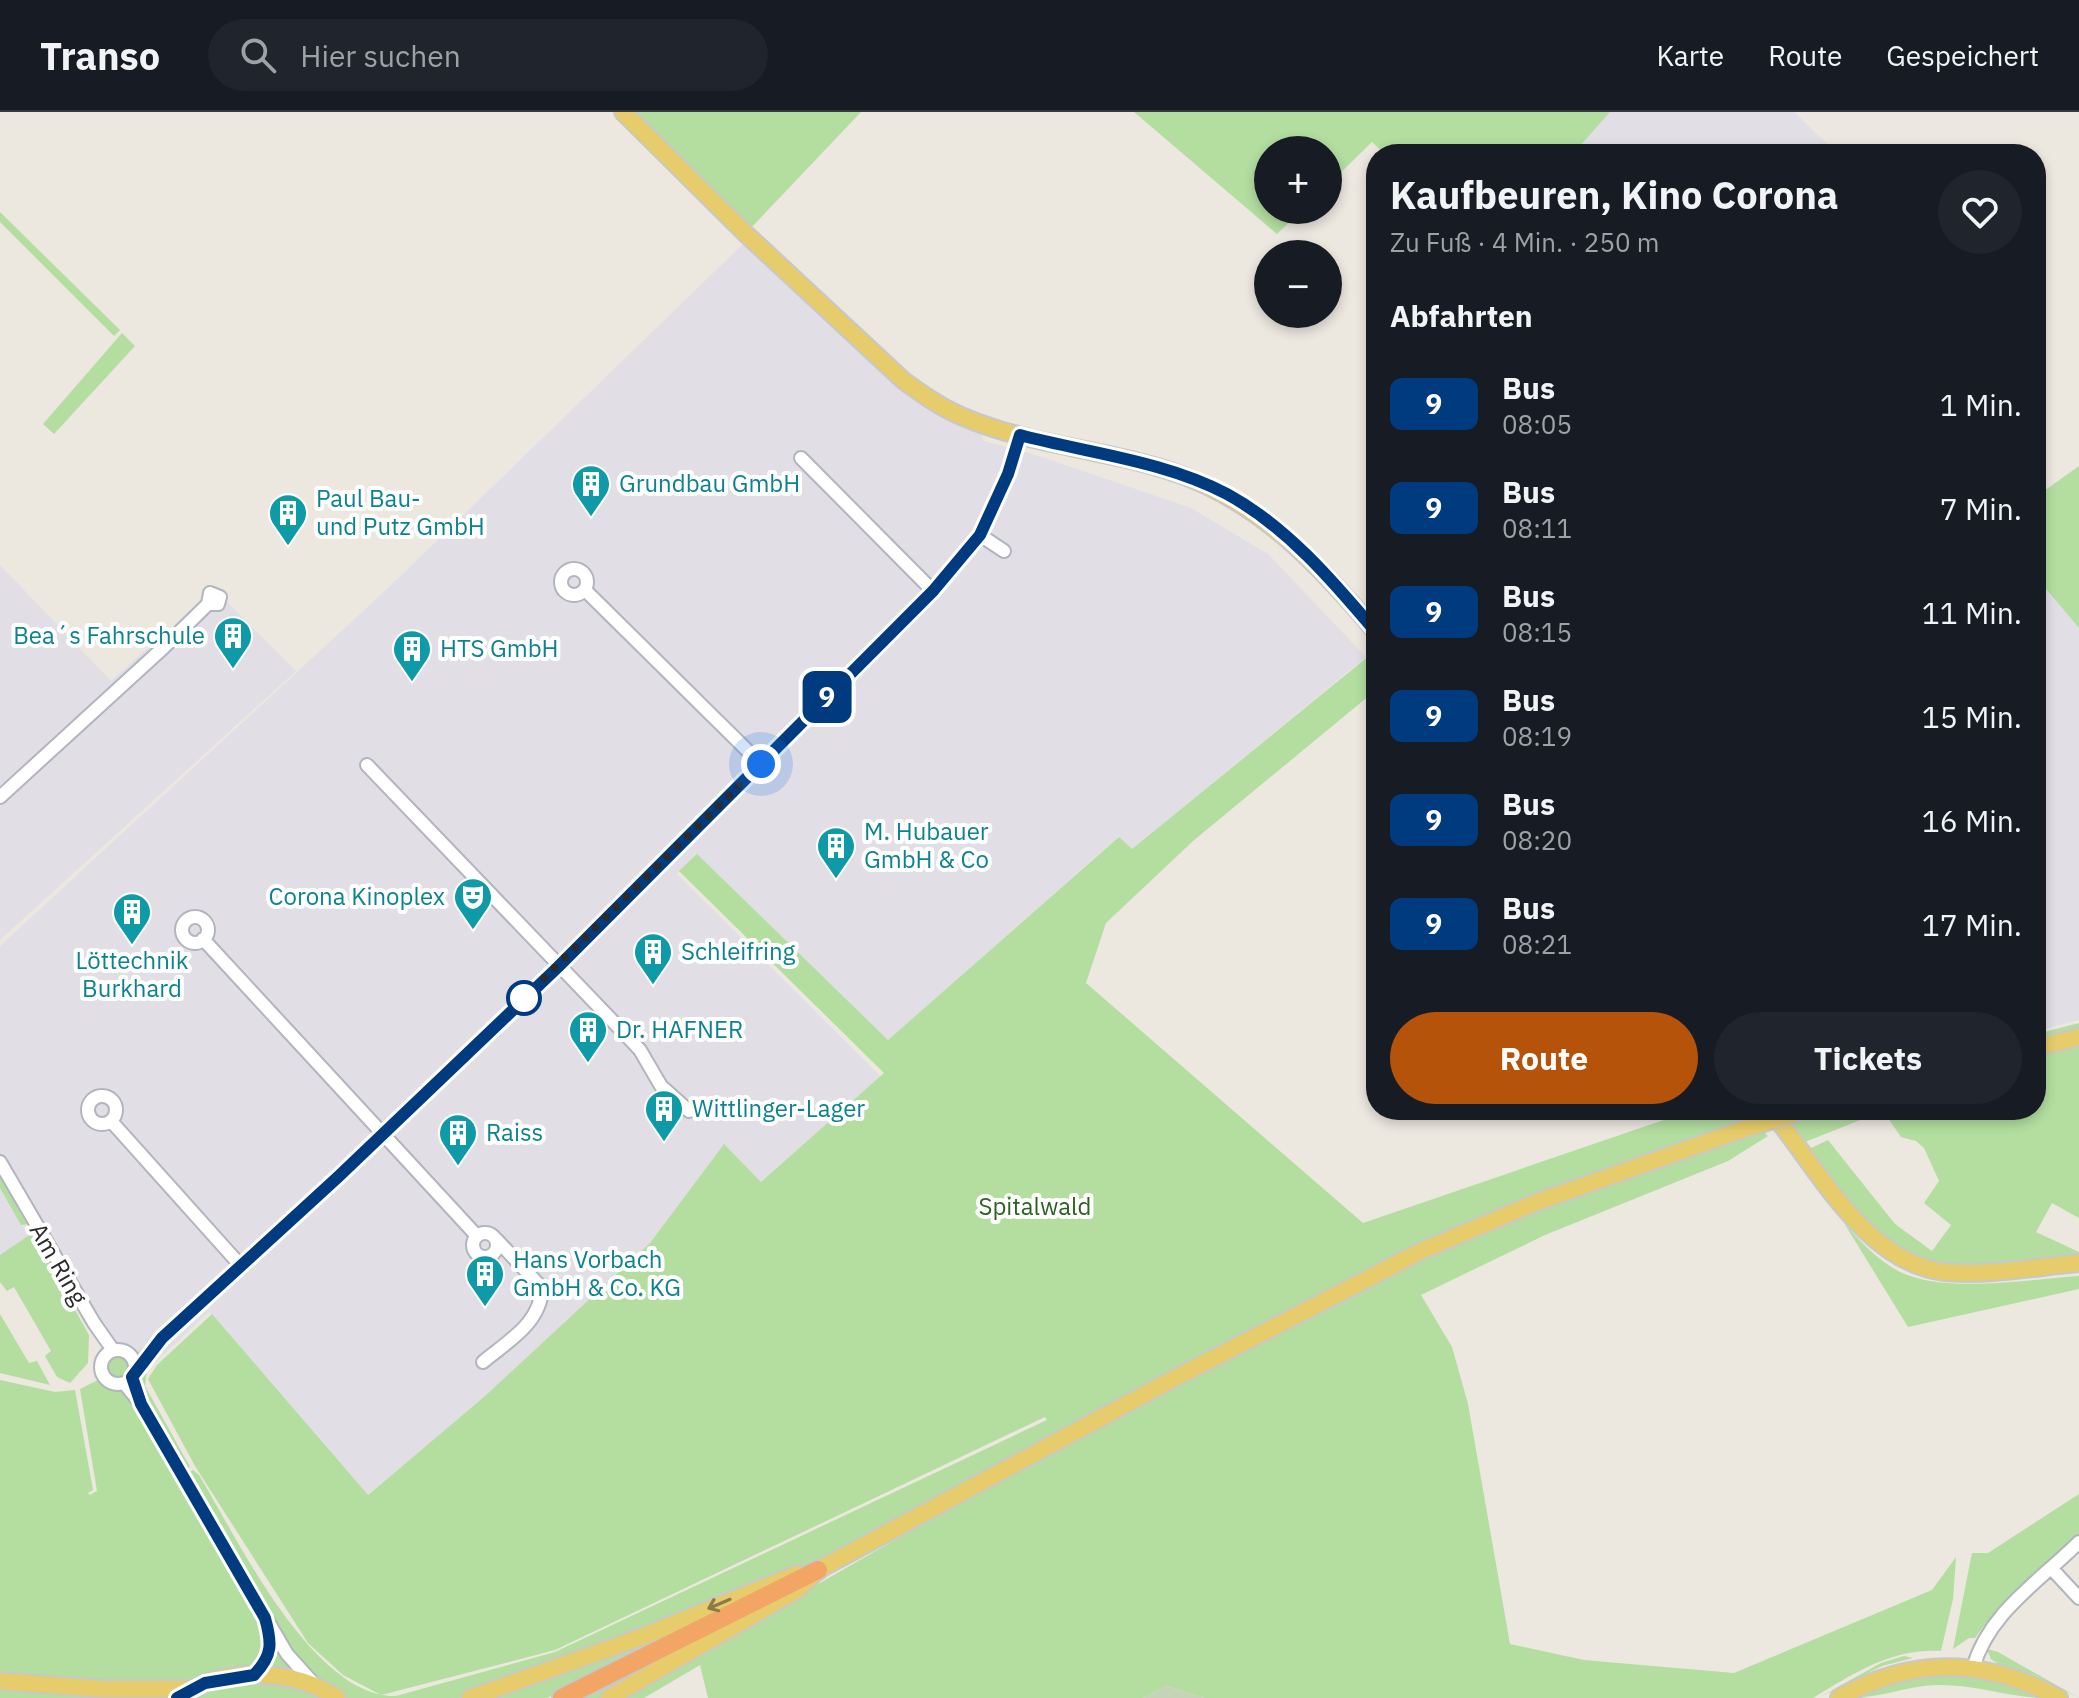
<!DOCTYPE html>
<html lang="de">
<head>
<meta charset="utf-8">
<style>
  body { margin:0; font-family:"IBM Plex Sans",sans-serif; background:#20242c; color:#f1f3f6; height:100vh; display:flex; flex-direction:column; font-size:30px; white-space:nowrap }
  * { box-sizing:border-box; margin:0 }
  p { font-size:26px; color:#9ea1a6 }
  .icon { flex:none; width:44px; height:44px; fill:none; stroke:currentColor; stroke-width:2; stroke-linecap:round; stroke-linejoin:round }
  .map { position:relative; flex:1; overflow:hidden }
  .side { position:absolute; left:1366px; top:32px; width:680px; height:976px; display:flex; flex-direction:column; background:#171b24; border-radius:32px; box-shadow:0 4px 12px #0003 }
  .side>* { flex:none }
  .badge { padding:0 16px; border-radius:12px; font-size:28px; line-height:52px }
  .fabs { position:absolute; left:1254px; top:24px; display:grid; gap:16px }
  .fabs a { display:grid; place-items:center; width:88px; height:88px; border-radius:50%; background:#171b24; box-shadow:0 4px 12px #0003; font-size:40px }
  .you { position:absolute; width:40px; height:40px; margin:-20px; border:6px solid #fff; border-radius:50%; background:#1a73e8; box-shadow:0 0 0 12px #1a73e833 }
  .map>.badge { position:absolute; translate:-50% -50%; box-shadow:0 0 0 4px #fff }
  h2 { padding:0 24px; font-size:30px; line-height:72px }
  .round { display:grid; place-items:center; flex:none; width:84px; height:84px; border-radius:42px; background:#20242c }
  .overview { display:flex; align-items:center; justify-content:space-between; height:136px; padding:0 24px }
  h1 { font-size:38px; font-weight:700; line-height:60px }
  .action { display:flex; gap:16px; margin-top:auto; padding:16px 24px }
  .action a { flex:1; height:92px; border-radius:48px; background:#b45309; color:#fff; font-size:32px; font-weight:700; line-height:92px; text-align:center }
  .action a+a { background:#20242c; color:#f1f3f6 }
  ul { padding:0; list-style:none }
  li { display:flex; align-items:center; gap:24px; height:104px; padding:0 24px }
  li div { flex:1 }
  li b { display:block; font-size:30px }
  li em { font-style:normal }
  li .badge { min-width:88px; font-weight:700; text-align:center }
  header { display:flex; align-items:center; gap:48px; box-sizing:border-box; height:112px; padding:0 40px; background:#171b24; border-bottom:2px solid #363941 }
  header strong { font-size:38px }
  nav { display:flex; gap:44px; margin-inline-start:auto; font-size:28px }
  .search { width:560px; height:72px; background:#20242c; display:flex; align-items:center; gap:20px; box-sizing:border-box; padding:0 28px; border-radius:44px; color:#9ea1a6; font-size:30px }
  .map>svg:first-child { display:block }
  .industrial { fill:#e1dfe5 }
  .green { fill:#b3dea0 }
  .cemetery { fill:#c5d4b7 }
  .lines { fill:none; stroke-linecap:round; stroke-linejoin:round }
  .minor-casing { stroke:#b2b4be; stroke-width:16 }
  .major-casing { stroke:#c8c8c8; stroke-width:20 }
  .highway-casing { stroke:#c8c8c8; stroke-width:22 }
  .minor { stroke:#fff; stroke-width:12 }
  .major { stroke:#e6cc6a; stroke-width:16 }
  .highway { stroke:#f2a564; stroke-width:18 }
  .major-bridge-casing { stroke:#c8c8c8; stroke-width:20; stroke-linecap:butt }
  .major-bridge { stroke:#e6cc6a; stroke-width:16 }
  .oneway { stroke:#887c4a }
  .line-casing { stroke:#fff; stroke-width:18 }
  .line { stroke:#003b80; stroke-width:12 }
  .walk { stroke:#2b2b2b; stroke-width:8; stroke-dasharray:0 14.4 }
  .stop-dot { fill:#fff; stroke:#003b80; stroke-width:4 }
  .labels { text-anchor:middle; stroke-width:8; stroke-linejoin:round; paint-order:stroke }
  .culture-label { font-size:24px; fill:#0d838f; stroke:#fff; text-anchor:start }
  .park-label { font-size:24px; fill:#2c6320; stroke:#fff }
  .street-label { font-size:24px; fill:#2b2b2b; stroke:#fff }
</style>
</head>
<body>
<header>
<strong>Transo</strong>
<div class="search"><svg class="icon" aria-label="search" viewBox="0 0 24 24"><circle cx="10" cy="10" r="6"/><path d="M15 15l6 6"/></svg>Hier suchen</div>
<nav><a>Karte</a><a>Route</a><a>Gespeichert</a></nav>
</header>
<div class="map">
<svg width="2079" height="1586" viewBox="0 0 2079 1586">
  <rect width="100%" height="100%" fill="#ece7df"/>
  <path class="industrial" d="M1610,0H1794L1838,42H1573Z
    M746,129L926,294L980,319L984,329L1039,344L1191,396L1268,442L1366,545L1132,737L1118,725L888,928L697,743L677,762L881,965L760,1070L724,1033L650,1131L485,1284L367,1383L209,1200L147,1258H138L130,1239L115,1235L0,1046V834L386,478Z
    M0,453L111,569L156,528L164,532L205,493L202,481L210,473L296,559L0,828Z
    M2036,465L2079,516V908L2036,919Z
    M0,1076L29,1124L0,1143Z"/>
  <path class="green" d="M630,0H861L748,119Z
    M1134,0H1610L1573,42H1385L1372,30L1328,73V38H1268V98H1302L1277,122Z
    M0,100L120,218L114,224L0,110Z
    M122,221L135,234L54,322L43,312Z
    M2079,354V516L2036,465V379L2040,376L2044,379Z
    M1375,539L1376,578L1193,729L1106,811L1086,871L1363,1111L1693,998H1744L1768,1024L1728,1049L1545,1123L1421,1183L1452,1235L1468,1292L1510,1532L1584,1548L1734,1561L1932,1478L1956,1445L1953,1487L1941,1539C1892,1536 1854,1561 1813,1586H1204L1167,1574L1143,1586H708L700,1553L644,1586H620L1053,1337L1534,1085L814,1451L493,1575L459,1586H344L318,1570L290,1541L185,1362L193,1358L199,1363C237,1426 313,1586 396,1584L555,1540L1047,1308L1045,1305L555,1538L381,1583L343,1563L308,1531L195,1354L148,1267L157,1253L212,1202L368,1383L485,1284L650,1131L724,1032L761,1070L884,961L679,759L697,742L888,928L1119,725L1132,737Z
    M2079,911V922L2036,931V922Z
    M2079,932V1106L2052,1091L2036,1120L2079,1140V1149C2035,1151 1938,1167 1902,1144C1863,1120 1836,1073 1809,1037L1828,1028L1895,1112L1932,1139L1951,1113L1924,1091L1939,1069L1924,1036L1916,1029L1901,1025L1883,999L1805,1030L1779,998H1797L1804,1007L1831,998H2036V943Z
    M0,1057L32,1112L21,1113L0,1076Z
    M1844,1111C1861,1130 1877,1148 1900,1160C1945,1182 2029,1167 2079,1164V1177L1908,1215Z
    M25,1117H30L89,1223L88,1251L70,1271L57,1265L45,1244L51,1239L14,1175L7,1179L0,1170V1143L28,1124Z
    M0,1202L29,1251L37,1249L50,1273L0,1261Z
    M104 1255a14 14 0 1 1 28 0a14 14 0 1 1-28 0Z
    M138,1258H147L145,1274L190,1355L184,1359C170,1335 132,1284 138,1258Z
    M102,1266L121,1274L137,1293L262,1507L269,1536L253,1559L187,1574L0,1566V1268L55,1280L75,1278L93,1378L88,1381L90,1383L97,1379L80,1277Z
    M2079,1382V1425C2045,1460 2002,1486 1975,1526H1969L1953,1537L1972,1441H1988Z
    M725,1501L547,1586H480Z
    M722,1516L599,1586H573Z
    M272,1522L298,1560L261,1559Z
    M1987,1537L1998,1540L2079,1586L2034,1563L2001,1554L1991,1547Z
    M1904,1544L1913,1546L1882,1554L1818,1586L1881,1551Z
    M1941,1562L2010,1572L2047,1586C2009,1586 1976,1572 1936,1573C1906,1574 1880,1586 1851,1586L1886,1569Z
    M227,1570L284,1571L329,1586H186Z
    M0,1572L101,1581L114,1586H0Z"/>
  <path class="cemetery" d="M1167,1574L1204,1586H1143Z"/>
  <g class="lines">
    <defs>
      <path id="minor" d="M801,346L933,479
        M980,423L1004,439
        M561 470a13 13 0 1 1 26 0a13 13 0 1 1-26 0Z
        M585,478L761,652
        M367,653L625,922L640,938L661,974L689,999
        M0,685L163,536L208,492L210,481L220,485L218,492H208
        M182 818a13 13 0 1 1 26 0a13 13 0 1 1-26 0Z
        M203,827L477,1124
        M88 998a14 14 0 1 1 28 0a14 14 0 1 1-28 0Z
        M111,1009L241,1154
        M0,1050L94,1211L113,1238
        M473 1133a12 12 0 1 1 24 0a12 12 0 1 1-24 0Z
        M101 1255a17 17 0 1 1 34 0a17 17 0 1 1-34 0Z
        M483,1250C508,1229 541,1211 542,1176L496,1127
        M135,1257L162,1226L384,1022L558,855L933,479L980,423L1008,362L1020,323
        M124,1271L141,1292L287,1542L314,1572
        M2052,1457L2079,1486
        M1973,1556C1989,1500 2039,1470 2079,1430
        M254,1563L272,1535L268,1517"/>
      <path id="major" d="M623,0L747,123L904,269C922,282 940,295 961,304C1032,335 1113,337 1184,364C1264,394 1322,456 1376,520
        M2036,936L2079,925
        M1770,998C1817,1055 1865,1151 1945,1160C1989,1164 2035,1155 2079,1151
        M0,1569L103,1577H191
        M182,1583C226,1554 294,1557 337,1586
        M470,1586L641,1525L797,1462
        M609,1586L797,1478L818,1458L1173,1267L1421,1139L1537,1090L1741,1018
        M1839,1586C1913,1544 1984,1546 2059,1586"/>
      <path id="highway" d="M562,1586L818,1458"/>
    </defs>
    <use href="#minor" class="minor-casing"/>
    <use href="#major" class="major-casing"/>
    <use href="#highway" class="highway-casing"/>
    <use href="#minor" class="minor"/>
    <use href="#major" class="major"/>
    <use href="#highway" class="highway"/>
    <defs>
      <path id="major-bridge" d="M1741,1018L1799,1000"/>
    </defs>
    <use href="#major-bridge" class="major-bridge-casing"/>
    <use href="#major-bridge" class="major-bridge"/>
  </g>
  <defs><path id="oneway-shaft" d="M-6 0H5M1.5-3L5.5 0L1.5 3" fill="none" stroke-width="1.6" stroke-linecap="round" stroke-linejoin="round" transform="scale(2)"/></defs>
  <use class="oneway" href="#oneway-shaft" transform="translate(719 1492) rotate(157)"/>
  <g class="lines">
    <defs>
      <path id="line" d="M177,1586L205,1571L254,1563C273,1543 272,1531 265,1506L141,1292L132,1265L162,1226L338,1065L558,855L933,479L980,423L1008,362L1020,323C1088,341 1165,349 1227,382C1286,414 1333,469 1376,520"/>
    </defs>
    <use href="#line" class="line-casing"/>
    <use href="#line" class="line"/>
    <path class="walk" d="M524,886L761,652"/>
  </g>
  <defs>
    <symbol id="building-pin" viewBox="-11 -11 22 30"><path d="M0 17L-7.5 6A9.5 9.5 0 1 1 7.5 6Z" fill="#0f9aa8" stroke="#fff"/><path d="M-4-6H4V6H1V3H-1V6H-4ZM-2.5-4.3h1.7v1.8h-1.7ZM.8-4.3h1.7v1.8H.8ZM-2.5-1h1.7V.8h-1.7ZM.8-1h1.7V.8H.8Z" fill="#fff"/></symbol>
    <symbol id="theatre-pin" viewBox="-11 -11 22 30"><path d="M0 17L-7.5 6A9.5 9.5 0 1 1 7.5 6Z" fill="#0f9aa8" stroke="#fff"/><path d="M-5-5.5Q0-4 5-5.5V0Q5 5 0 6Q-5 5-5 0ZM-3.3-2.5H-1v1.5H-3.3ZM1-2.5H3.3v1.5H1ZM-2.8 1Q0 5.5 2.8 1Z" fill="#fff"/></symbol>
  </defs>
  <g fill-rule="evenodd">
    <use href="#building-pin" x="569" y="350" width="44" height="60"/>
    <use href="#building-pin" x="266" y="379" width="44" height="60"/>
    <use href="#building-pin" x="211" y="502" width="44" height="60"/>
    <use href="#building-pin" x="390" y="515" width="44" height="60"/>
    <use href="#building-pin" x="814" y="712" width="44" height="60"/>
    <use href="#theatre-pin" x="451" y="763" width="44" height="60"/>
    <use href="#building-pin" x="110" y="778" width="44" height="60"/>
    <use href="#building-pin" x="631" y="818" width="44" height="60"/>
    <use href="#building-pin" x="566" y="896" width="44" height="60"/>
    <use href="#building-pin" x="642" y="975" width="44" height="60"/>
    <use href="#building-pin" x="436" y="999" width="44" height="60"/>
    <use href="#building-pin" x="463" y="1140" width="44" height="60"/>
  </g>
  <circle class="stop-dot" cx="524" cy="886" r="16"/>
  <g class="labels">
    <g class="culture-label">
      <text x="619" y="380">Grundbau GmbH</text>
      <text x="316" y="395">Paul Bau-<tspan x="316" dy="28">und Putz GmbH</tspan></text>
      <text x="205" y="532" text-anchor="end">Bea´s Fahrschule</text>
      <text x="440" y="545">HTS GmbH</text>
      <text x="864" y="728">M. Hubauer<tspan x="864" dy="28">GmbH &amp; Co</tspan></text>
      <text x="445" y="793" text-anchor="end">Corona Kinoplex</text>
      <text x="681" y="848">Schleifring</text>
      <text x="132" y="857" text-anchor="middle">Löttechnik<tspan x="132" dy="28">Burkhard</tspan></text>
      <text x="616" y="926">Dr. HAFNER</text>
      <text x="692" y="1005">Wittlinger-Lager</text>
      <text x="486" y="1029">Raiss</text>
      <text x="513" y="1156">Hans Vorbach<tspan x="513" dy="28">GmbH &amp; Co. KG</tspan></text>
    </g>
    <g class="park-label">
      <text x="1035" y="1103">Spitalwald</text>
    </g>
    <g class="street-label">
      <text transform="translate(58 1152) rotate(60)" y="8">Am Ring</text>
    </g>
  </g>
</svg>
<div class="fabs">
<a>+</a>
<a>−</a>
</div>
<div class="you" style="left:761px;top:652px"></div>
<b class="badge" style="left:827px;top:585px;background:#003b80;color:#fff">9</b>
<section class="side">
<div class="overview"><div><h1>Kaufbeuren, Kino Corona</h1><p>Zu Fuß · 4 Min. · 250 m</p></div><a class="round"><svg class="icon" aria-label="heart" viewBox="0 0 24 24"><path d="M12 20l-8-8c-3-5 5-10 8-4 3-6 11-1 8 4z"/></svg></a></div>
<h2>Abfahrten</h2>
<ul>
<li><span class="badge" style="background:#003b80;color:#fff">9</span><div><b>Bus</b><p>08:05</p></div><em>1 Min.</em></li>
<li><span class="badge" style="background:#003b80;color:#fff">9</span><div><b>Bus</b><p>08:11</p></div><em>7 Min.</em></li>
<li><span class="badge" style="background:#003b80;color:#fff">9</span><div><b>Bus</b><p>08:15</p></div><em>11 Min.</em></li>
<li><span class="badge" style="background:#003b80;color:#fff">9</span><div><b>Bus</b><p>08:19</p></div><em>15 Min.</em></li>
<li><span class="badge" style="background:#003b80;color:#fff">9</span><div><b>Bus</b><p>08:20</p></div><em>16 Min.</em></li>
<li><span class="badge" style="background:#003b80;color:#fff">9</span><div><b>Bus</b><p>08:21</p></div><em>17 Min.</em></li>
</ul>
<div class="action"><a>Route</a><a>Tickets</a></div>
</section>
</div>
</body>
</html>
